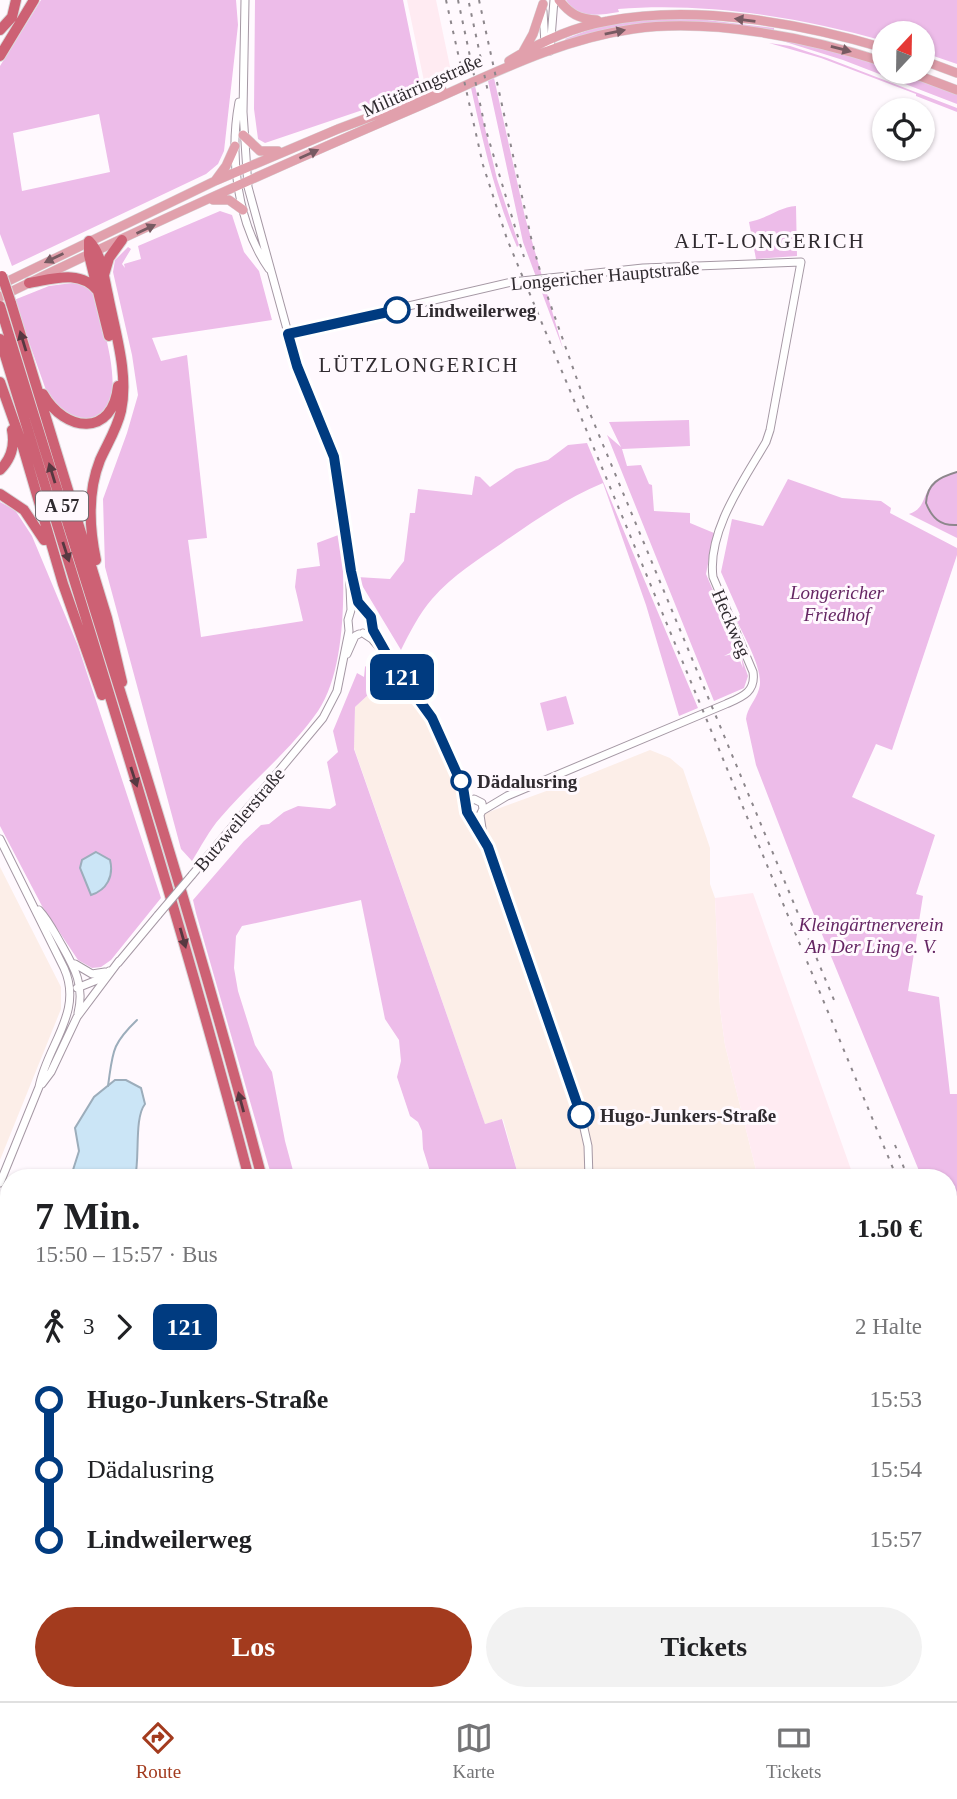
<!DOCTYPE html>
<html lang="de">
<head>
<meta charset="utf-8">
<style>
  body { margin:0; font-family:Georgia,serif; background:#f2f2f2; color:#202124; height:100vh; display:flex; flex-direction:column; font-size:26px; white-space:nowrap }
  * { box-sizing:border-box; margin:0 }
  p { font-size:23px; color:#757577 }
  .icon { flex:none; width:38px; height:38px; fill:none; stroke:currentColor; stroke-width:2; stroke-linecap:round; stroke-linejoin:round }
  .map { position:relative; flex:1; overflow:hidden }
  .sheet { position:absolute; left:0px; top:1169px; width:957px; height:532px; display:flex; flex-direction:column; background:#fff; border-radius:28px 28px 0 0; box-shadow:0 2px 5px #0004 }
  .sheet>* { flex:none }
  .badge { padding:0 14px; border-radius:10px; font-size:24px; line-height:46px }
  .needle { width:46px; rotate:22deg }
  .controls { position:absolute; left:872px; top:21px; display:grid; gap:14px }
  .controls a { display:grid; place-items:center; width:63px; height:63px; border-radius:50%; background:#fff; box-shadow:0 2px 5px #0004; font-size:35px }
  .map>.badge { position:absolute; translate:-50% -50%; box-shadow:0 0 0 4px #fff }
  .legs { display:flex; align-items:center; gap:10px; height:77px; padding:0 35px; font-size:23px }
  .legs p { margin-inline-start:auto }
  .headline { display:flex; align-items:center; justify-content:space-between; height:119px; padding:0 35px }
  h1 { font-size:38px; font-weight:800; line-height:52px }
  .cta { display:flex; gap:14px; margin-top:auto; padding:14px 35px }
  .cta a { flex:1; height:80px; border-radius:42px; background:#a33b1e; color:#fff; font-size:28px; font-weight:800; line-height:80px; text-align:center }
  .cta a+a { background:#f2f2f2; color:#202124 }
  ul { padding:0 35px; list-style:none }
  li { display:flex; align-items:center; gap:24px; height:70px; font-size:26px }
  li i { display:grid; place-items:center; width:10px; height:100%; margin:0 9px; background:currentColor }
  li i::after { content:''; width:18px; height:18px; margin:-9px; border:5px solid; border-radius:50%; background:#fff }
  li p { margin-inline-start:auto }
  li:first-child i { background:linear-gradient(#0000 50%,currentColor 0) }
  li:last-child i { background:linear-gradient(currentColor 50%,#0000 0) }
  .tab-bar { display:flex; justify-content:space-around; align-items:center; height:98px; border-top:2px solid #e0e0e0; background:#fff; font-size:19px; color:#757577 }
  .tab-bar a { display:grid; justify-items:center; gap:4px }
  .tab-bar .on { color:#a33b1e }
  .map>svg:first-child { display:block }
  .commercial { fill:#fceee8 }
  .industrial { fill:#ffebf2 }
  .green { fill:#edbce9; fill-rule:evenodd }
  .water { fill:#cbe5f6; stroke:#9cadbb; stroke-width:2 }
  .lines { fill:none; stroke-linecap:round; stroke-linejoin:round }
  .stream { stroke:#9cadbb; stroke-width:2 }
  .minor-casing { stroke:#a598a4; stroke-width:9 }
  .major-casing { stroke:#dad9da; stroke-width:10 }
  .highway-casing { stroke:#dad9da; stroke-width:12 }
  .minor { stroke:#fff; stroke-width:7 }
  .major { stroke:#e1a0ac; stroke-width:9 }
  .highway { stroke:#cd6174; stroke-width:10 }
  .tram { stroke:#8d878c; stroke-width:2 }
  .rail { stroke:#8d878c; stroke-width:2; stroke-dasharray:3.5 7; stroke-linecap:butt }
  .minor-bridge-casing { stroke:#a598a4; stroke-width:9; stroke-linecap:butt }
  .highway-bridge-casing { stroke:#dad9da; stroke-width:12; stroke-linecap:butt }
  .minor-bridge { stroke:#fff; stroke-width:7 }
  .highway-bridge { stroke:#cd6174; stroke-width:10 }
  .oneway { fill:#775a62 }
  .oneway2 { fill:#573841 }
  .line-1-casing { stroke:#fff; stroke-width:16 }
  .line-1 { stroke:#003b80; stroke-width:10 }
  .stop-1-dot { fill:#fff; stroke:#003b80; stroke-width:3.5 }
  .labels { text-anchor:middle; stroke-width:6; stroke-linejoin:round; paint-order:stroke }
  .shield { fill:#fff9fe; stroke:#6e696e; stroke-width:2 }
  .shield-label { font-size:18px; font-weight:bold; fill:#302b30 }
  .street-label { font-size:19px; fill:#302b30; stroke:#fff9fe }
  .stop-label { font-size:19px; font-weight:bold; fill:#302b30; stroke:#fff9fe; text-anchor:start }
  .park-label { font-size:19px; font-style:italic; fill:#652663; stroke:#fff9fe }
  .neighbourhood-label { font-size:21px; letter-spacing:2px; fill:#302b30; stroke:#fff9fe }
</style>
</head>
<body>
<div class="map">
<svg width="957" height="1701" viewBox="0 0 957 1701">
  <rect width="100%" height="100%" fill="#fff9fe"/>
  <path class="commercial" d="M394,671L420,707L470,819L560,786L650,750L670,758L683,769L710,848V884L715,898L720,1009L725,1045L758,1178H519L503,1119L485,1124L354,748L355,707Z
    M0,867L61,987V1009L0,1160Z
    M633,1692H916L918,1701H635Z"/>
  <path class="industrial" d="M407,0H436L453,81L435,86H431L424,81Z
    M753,893L854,1178H758L725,1045L720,1009L715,898Z"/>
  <path class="green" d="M41,0H236L238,25L224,151L218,164L206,174L12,266L0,234V66ZM99,114L110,172L22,191L13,133Z
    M255,0H403L420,83L416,89L407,95L265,143L258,139L254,109Z
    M566,0H957V64L922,52V33H884V41C800,17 706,2 618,9L619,12C598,15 579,20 566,0Z
    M690,18L774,28V31L701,23L567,42L565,39L599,26L649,19Z
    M776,39L837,52L884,66V72H899L957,94V104L843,60Z
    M769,43L790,46L827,58L957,108V112L916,96V94L821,58Z
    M494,78L525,217L563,349L523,242L488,81Z
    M475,86L497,179L519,245L517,247C495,196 483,142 471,88Z
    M796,206L797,256L756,259L749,222C767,219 779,207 796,206Z
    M220,211L232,215L244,252L259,271L272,320L152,338L161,361L187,355L207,538L188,540L201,637L303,621L295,587L297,569L320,566L317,543L341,534C345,583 347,669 318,711C291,750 252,781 221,817C209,830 201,847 192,861L181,849L105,567L103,499L127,433L138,395L132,355L113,272L115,260L128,247L131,249L122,264L125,268L124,264L141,259L138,246Z
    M73,279L92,288C99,314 137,417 88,420C82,420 73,418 67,417L47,393L14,300L49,286L72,283Z
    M689,420L690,446L622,449L627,466L641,465L649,484L652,485L654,511L690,513V523L714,533L706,574L738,649L724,656L737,653L743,668L741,656L748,676L744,688L714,701L607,435L621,447L609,422Z
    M587,443L698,708L679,716L646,605L603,483C567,498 537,519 505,541C479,559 453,575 432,599C419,614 410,632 401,650L357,577L390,579L404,561L410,513H415L418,489L472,495L475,476L480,477L490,487L516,469L548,460L568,445Z
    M957,472V538L909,514C924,509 922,499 930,487C936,478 947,475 957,472Z
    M788,479L842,498L881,501L891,508L890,513L957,548V555L892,750L876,744L852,797L935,835L916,894L923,896L908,991L939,997L950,1094H957V1263L949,1242L948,1178H922L810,905L756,765L746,719C747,708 756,700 759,689C765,671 743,635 735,617L740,615L721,572L732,519L763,526Z
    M0,502L15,510L32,536L78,646L161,898L111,960L101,967L92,968L78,960L42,906L0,826Z
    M377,653L394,671L355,707L354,749L485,1124L502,1119L519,1178H432L423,1149L422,1131L418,1122L410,1116L397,1077L401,1061L399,1040L385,1019L361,900L242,926L236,936L234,968L238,991L255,1045L272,1072L285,1141L295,1178H272L196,913L193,900L244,841L261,825L269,824L284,812L298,806L330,809L336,805L327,762L338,752L333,731L357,673L364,677L365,667Z
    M566,696L574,724L547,731L540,703Z
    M9,1388V1692H106L95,1701H0V1389Z
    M116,1692H356L357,1701H104Z
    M389,1692H497L498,1701H391Z"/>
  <path class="water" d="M96,852L110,860C114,876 107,890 91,895L80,868L82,860Z
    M115,1080H126L141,1088L145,1104C134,1118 140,1157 135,1178H75L73,1170L79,1151L75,1128L94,1097Z"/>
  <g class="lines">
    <path class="stream" d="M108,1086C113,1052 111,1045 137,1020"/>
    <defs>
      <path id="minor" d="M543,11L545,44
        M550,51L554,0
        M239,102C229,156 237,223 269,269
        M288,334L512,282L643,268L801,262L770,430L766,442C744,480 707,531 713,577L753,672C756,692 742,697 726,704L507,796L482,811
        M354,583L358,602L371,617L373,630L383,647
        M363,633L372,639L390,660L432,718L463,787L467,812L488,847L581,1115L588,1146L589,1178
        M347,654L355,636L359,634
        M466,804L474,799L482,803L483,809L480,815L483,835
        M0,839L64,968C84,1012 47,1045 39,1087L0,1183
        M192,875L323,718L337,691L349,631L348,620L351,610L348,540L334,457L296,362L248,187L243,112L245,0
        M39,910C49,921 54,932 61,944C74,967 85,985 78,1013
        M118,963L158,915
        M75,964L92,974L105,972
        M77,988L97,980L109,971
        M42,1084L51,1072L77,1017L119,961
        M690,1692L696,1701
        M701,1692L713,1701"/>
      <path id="major" d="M559,0C570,14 579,19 597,20
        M523,52L533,34L543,4
        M922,60L957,73
        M509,61C540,42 572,27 608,21C695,4 800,23 884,48
        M909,72L957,90
        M243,135L260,151H278
        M215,181L226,166L235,146
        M213,200H229L243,210
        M0,285L215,181L338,129L442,90
        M0,297C135,231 272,169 410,110C483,79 554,40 633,29C711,18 810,38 884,62"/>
      <path id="highway" d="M0,30L12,17L16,0
        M0,56L34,0
        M89,241C102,254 104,278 108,295C115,332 129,374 121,411C117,429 107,444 100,460C87,493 89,527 96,560
        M89,241V255L109,336
        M104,275L109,258L122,240
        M29,283C53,279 80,269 98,291
        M11,303L107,618L122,682
        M0,306C89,596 185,884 262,1178
        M0,339C85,618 175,896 249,1178
        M0,382L22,444L63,584L102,695
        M43,394C65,433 113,437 118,386
        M0,470C11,459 15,445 12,430
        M0,494L24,510L44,540
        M371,1692L373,1701
        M382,1692L384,1701"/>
    </defs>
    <use href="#minor" class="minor-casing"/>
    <use href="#major" class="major-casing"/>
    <use href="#highway" class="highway-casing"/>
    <use href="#minor" class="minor"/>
    <use href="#major" class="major"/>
    <use href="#highway" class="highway"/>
    <path class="tram" d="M957,472C940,477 927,483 926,503C932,518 940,526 957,525"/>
    <path class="rail" d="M446,0L483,165L507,239L897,1178
      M458,0L485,127L524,257
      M479,0L532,242L546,292L584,399L834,1000
      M469,3L488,92
      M895,1145L908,1178
      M948,1282L957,1302
      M948,1301L957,1321
      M94,1701L106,1692
      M943,1701V1692"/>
    <defs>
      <path id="minor-bridge" d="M158,915L192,875"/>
      <path id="highway-bridge" d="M2,276L11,303"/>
    </defs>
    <use href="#minor-bridge" class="minor-bridge-casing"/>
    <use href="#highway-bridge" class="highway-bridge-casing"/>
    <use href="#minor-bridge" class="minor-bridge"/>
    <use href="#highway-bridge" class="highway-bridge"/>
  </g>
  <defs><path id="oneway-solid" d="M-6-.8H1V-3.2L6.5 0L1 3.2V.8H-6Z" transform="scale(1.75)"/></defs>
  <g class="oneway">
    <use href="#oneway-solid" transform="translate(745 20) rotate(-173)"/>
    <use href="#oneway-solid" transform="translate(615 32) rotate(-11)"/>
    <use href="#oneway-solid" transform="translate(841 49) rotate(15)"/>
    <use href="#oneway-solid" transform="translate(309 154) rotate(-24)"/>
    <use href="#oneway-solid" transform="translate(146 229) rotate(-25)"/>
    <use href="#oneway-solid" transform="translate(54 258) rotate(154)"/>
  </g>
  <g class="oneway2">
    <use href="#oneway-solid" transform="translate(23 341) rotate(-107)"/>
    <use href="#oneway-solid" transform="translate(52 473) rotate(-107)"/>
    <use href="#oneway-solid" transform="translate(66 552) rotate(72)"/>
    <use href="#oneway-solid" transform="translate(134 777) rotate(72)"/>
    <use href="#oneway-solid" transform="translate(183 938) rotate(74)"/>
    <use href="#oneway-solid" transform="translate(241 1102) rotate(-105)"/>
  </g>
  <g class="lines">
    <defs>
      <path id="line-1" d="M397,310L288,334L297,366L334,457L351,571L358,602L371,617L373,630L390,660L432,718L463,787L467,812L488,847L581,1115"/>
    </defs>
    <use href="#line-1" class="line-1-casing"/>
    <use href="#line-1" class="line-1"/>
  </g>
  <g class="stop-1-dot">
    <circle cx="397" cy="310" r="12"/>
    <circle cx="461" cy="781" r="9"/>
    <circle cx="581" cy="1115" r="12"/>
  </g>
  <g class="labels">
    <rect class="shield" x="36" y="491.5" width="52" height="29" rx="5"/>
    <g class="shield-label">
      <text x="62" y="512">A 57</text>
    </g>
    <g class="street-label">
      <text transform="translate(422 85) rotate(-24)" y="7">Militärringstraße</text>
      <text transform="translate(605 275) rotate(-5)" y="7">Longericher Hauptstraße</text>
      <text transform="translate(732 623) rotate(67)" y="7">Heckweg</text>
      <text transform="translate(239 819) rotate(-50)" y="7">Butzweilerstraße</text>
    </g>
    <g class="stop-label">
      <text x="416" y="317">Lindweilerweg</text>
      <text x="477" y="788">Dädalusring</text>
      <text x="600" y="1122">Hugo-Junkers-Straße</text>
    </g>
    <g class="park-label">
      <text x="837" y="599">Longericher<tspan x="837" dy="22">Friedhof</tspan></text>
      <text x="871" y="931">Kleingärtnerverein<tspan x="871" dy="22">An Der Ling e. V.</tspan></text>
    </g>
    <g class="neighbourhood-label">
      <text x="770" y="248">ALT-LONGERICH</text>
      <text x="419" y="372">LÜTZLONGERICH</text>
    </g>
  </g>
</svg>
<div class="controls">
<a><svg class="needle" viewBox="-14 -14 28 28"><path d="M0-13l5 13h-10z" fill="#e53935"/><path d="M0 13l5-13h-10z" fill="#757577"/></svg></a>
<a><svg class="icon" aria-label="locate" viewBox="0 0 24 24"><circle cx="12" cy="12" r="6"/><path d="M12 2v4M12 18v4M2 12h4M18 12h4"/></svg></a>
</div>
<b class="badge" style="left:402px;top:677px;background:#003b80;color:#fff">121</b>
<section class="sheet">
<div class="headline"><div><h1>7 Min.</h1><p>15:50 – 15:57 · Bus</p></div><b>1.50 €</b></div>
<div class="legs"><svg class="icon" aria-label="walk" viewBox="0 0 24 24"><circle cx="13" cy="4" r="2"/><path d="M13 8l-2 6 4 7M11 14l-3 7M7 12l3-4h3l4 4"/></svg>3<svg class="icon" aria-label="forward" viewBox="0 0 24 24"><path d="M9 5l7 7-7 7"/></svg><b class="badge" style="background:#003b80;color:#fff">121</b><p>2 Halte</p></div>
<ul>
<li><i style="color:#003b80"></i><b>Hugo-Junkers-Straße</b><p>15:53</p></li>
<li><i style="color:#003b80"></i><span>Dädalusring</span><p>15:54</p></li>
<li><i style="color:#003b80"></i><b>Lindweilerweg</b><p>15:57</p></li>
</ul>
<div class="cta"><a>Los</a><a>Tickets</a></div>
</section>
</div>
<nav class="tab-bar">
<a class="on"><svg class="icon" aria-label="directions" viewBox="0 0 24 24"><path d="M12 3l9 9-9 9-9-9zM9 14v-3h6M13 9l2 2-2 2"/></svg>Route</a>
<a><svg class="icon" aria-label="map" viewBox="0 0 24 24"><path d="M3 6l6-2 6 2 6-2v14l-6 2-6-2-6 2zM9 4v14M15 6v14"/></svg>Karte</a>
<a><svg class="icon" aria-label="tickets" viewBox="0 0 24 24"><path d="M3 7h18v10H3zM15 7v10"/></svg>Tickets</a>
</nav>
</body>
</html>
